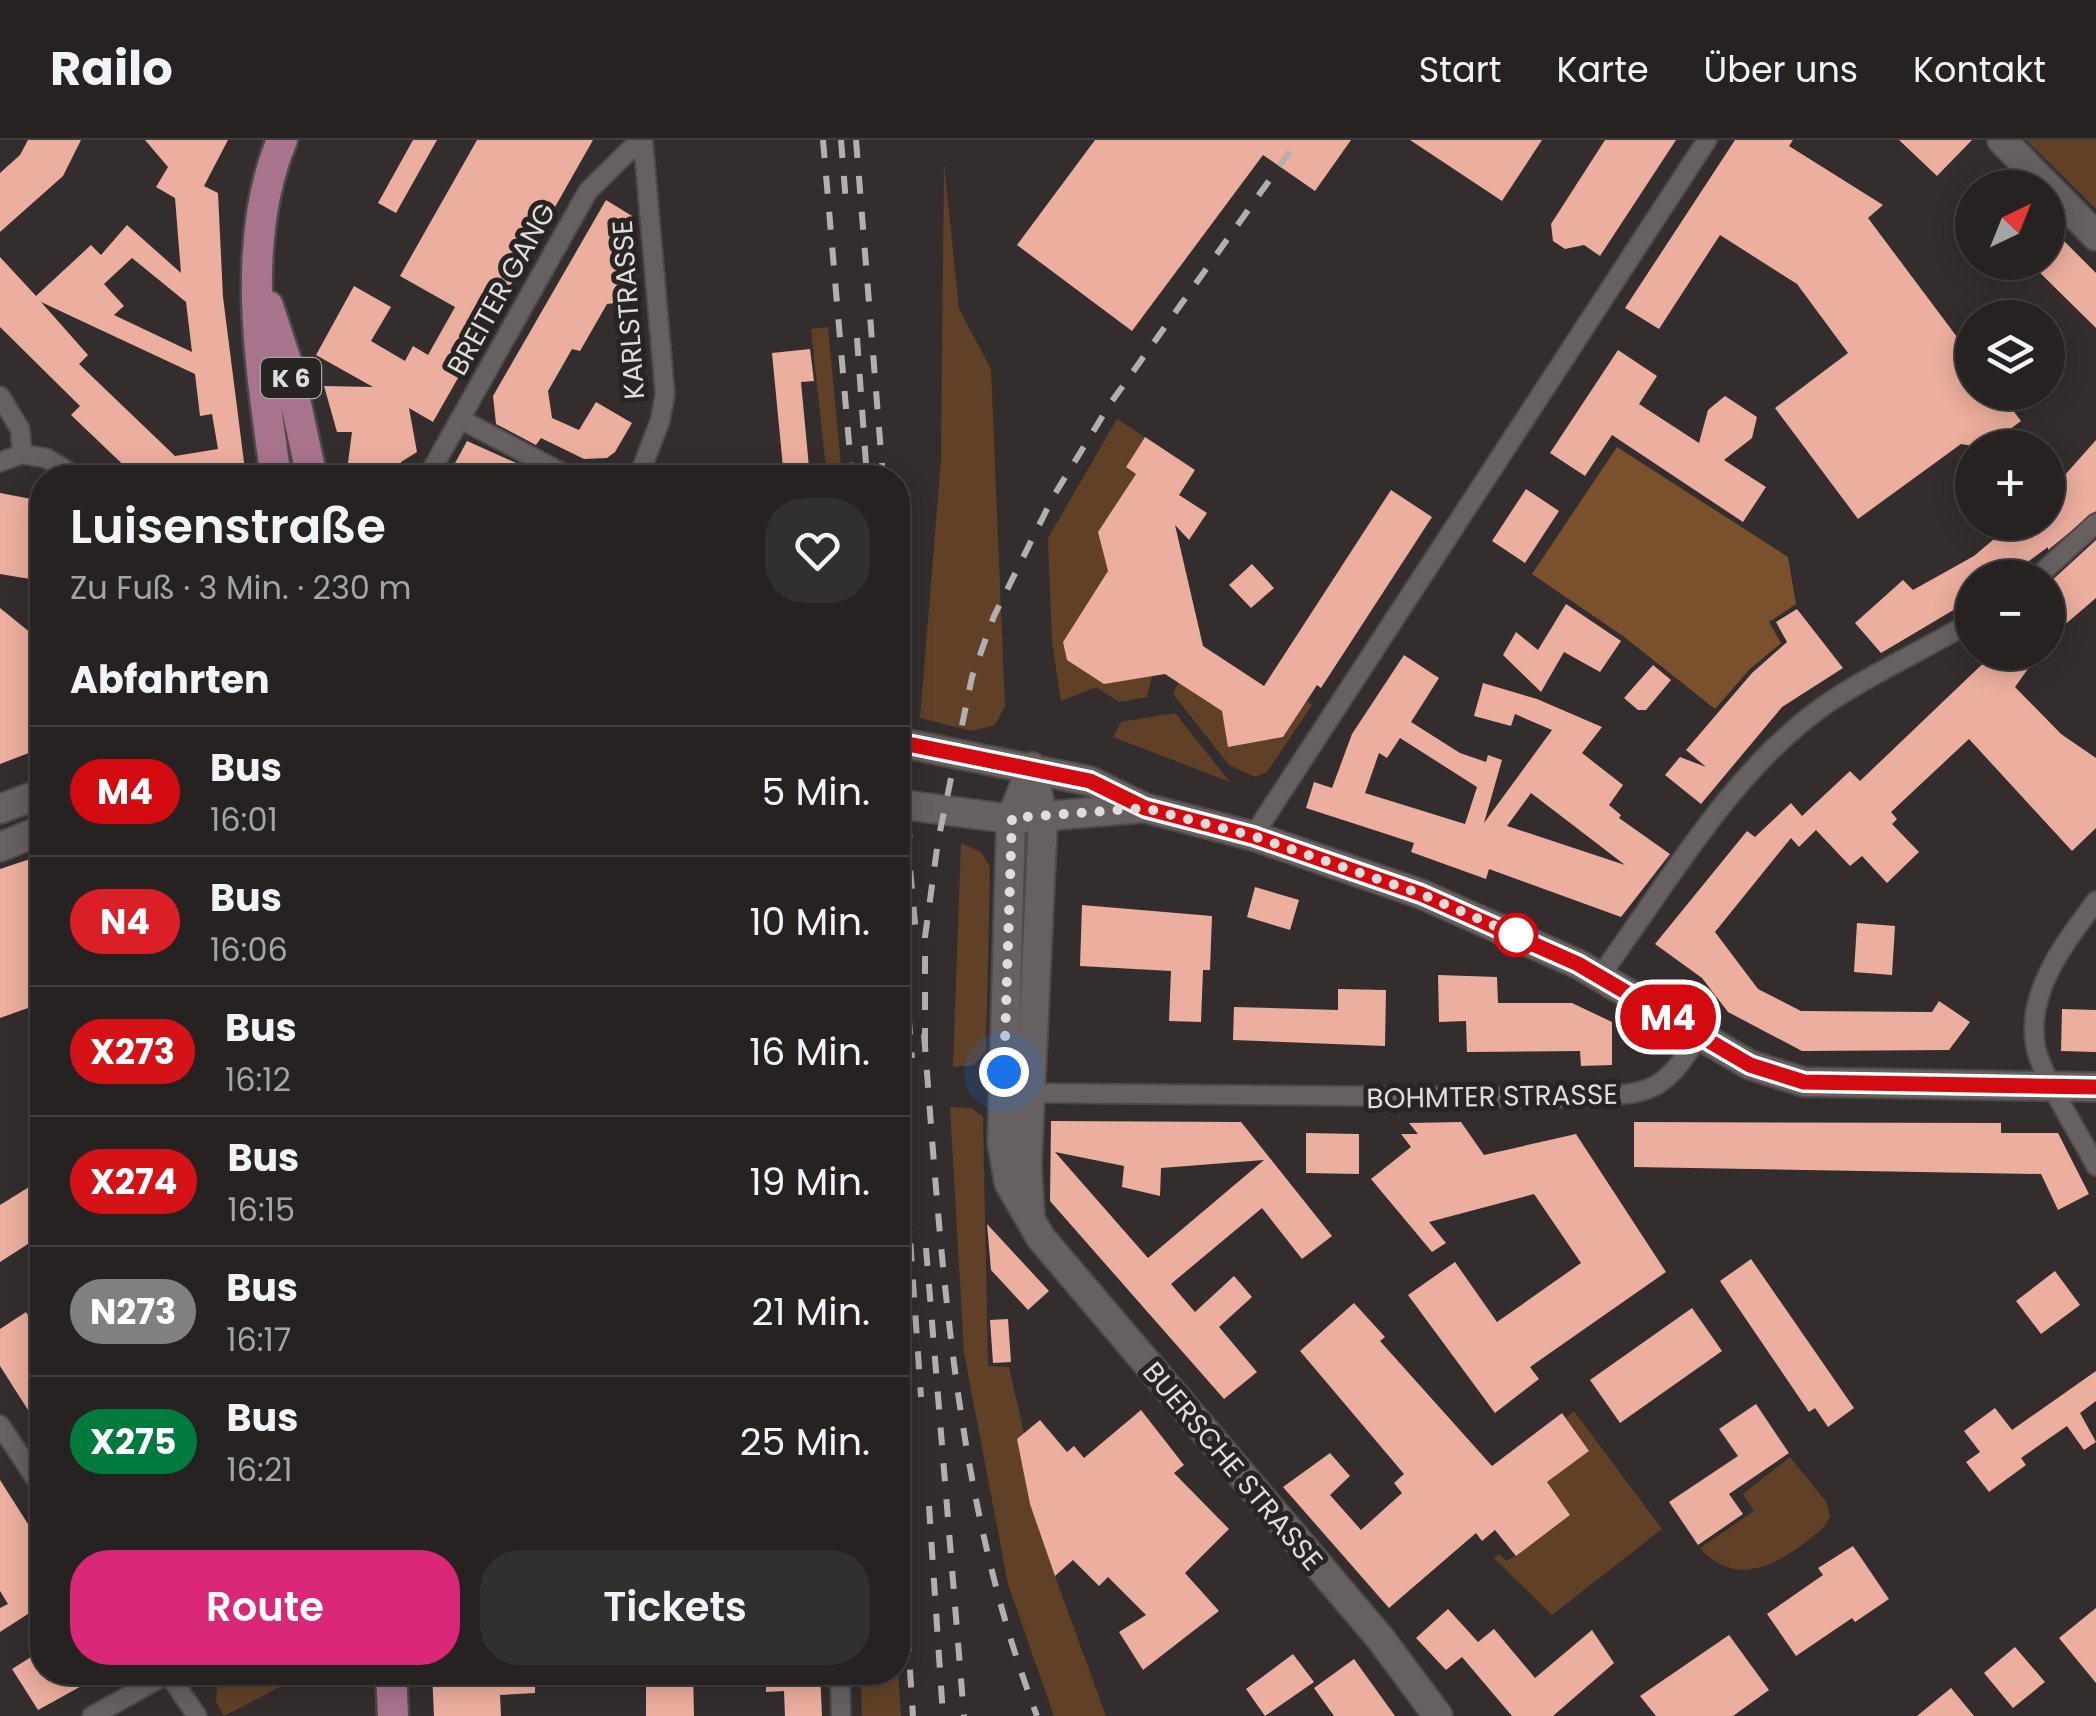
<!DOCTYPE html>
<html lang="de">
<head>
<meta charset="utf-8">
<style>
  body { margin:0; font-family:Poppins,sans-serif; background:#322f2f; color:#f1f3f6; height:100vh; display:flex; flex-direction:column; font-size:38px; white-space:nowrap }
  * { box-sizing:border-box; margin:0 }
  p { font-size:32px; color:#a4a4a5 }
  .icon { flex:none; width:55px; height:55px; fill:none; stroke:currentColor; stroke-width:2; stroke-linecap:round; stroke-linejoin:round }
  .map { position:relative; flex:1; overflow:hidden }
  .panel { position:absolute; left:30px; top:325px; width:880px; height:1220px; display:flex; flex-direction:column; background:#262222; border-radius:40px; box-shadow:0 5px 25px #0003,0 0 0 2px #423f40 }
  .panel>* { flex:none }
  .badge { padding:0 20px; border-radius:32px; font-size:35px; line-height:65px }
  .needle { width:65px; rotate:43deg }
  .buttons { position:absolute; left:1955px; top:30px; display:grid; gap:20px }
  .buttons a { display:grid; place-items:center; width:110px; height:110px; border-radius:50%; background:#262222; box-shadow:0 5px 25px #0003,0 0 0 2px #423f40; font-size:50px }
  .you { position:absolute; width:50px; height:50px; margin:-25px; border:8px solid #fff; border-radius:50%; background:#1a73e8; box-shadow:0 0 0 15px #1a73e833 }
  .map>.badge { position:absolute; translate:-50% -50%; box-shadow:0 0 0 5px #fff }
  h2 { padding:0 40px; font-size:38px; line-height:90px }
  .round { display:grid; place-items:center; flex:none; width:105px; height:105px; border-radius:40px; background:#322f2f }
  .headline { display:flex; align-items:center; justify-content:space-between; height:170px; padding:0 40px }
  h1 { font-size:48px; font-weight:600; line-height:75px }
  .cta { display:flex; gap:20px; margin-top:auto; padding:20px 40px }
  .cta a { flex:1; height:115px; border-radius:40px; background:#db2777; color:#fff; font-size:40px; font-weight:600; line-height:115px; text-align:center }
  .cta a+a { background:#322f2f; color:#f1f3f6 }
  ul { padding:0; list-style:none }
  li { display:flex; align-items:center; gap:30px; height:130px; padding:0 40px; border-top:2px solid #423f40 }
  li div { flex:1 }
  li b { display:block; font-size:38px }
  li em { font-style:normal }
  li .badge { min-width:110px; font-weight:700; text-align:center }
  header { display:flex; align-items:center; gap:60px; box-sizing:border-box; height:140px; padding:0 50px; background:#262222; border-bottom:2px solid #423f40 }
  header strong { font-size:48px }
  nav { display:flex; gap:55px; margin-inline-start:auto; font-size:35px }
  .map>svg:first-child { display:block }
  .green { fill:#604127 }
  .forest { fill:#7b502c }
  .building { fill:#ecae9e; fill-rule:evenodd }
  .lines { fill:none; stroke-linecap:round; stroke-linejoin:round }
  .street-casing { stroke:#4e4949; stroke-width:22 }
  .secondary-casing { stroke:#4e4949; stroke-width:32 }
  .primary-casing { stroke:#4e4949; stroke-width:35 }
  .street { stroke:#666060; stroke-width:18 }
  .secondary { stroke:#666060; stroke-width:28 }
  .primary { stroke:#a8738d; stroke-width:30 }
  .rail { stroke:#b2afaf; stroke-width:6; stroke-dasharray:18 18; stroke-linecap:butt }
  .line-casing { stroke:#fff; stroke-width:22 }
  .line { stroke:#d40a11; stroke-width:15 }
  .walk { stroke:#dfdcdc; stroke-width:10; stroke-dasharray:0 18 }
  .stop-dot { fill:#fff; stroke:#d40a11; stroke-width:5 }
  .labels { text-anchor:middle; stroke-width:10; stroke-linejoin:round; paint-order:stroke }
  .shield { fill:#292424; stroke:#a8a5a5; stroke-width:2.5 }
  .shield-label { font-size:25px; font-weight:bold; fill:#dfdcdc }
  .street-label { font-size:28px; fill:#dfdcdc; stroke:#292424 }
</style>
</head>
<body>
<header>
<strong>Railo</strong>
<nav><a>Start</a><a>Karte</a><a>Über uns</a><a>Kontakt</a></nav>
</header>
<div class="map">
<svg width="2096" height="1576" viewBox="0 0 2096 1576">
  <rect width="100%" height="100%" fill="#332d2e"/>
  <path class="green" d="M2026,0H2096V69Z
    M944,24L959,169L991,229L1005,566L995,585L972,591L920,578L941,320Z
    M828,187L842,337H827L811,189Z
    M1117,279L1145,297L1126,326L1136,334L1098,392L1108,431L1063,502L1152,536L1147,557L1119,562L1096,547L1061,561L1052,502L1048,398Z
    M1179,542L1222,571L1229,607L1283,597L1307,561L1312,565L1267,632L1255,637L1229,625L1173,554Z
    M1175,573L1230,642L1113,597L1121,582Z
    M961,703L981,712L990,727L986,911L974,925L953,927Z
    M950,967L971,968L983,977L988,1226L1009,1227L1024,1293L1017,1299L1055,1436L1106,1576H1054L1008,1444L964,1213Z
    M1574,1271L1662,1389L1552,1475L1494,1418L1499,1414L1506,1421L1516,1416L1570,1375L1547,1342L1589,1311L1566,1278Z
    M1790,1317L1827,1363L1830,1376L1824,1387C1787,1419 1740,1453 1700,1408L1754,1371L1743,1354Z
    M898,1532L901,1576H862L861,1533Z
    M244,1533V1532L307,1533L224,1576L216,1562L217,1548Z"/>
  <path class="forest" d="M1617,307L1788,417L1796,464L1769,482L1781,503L1749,530L1715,569L1623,496L1532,434Z"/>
  <path class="building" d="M28,0H81L63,36L0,92V33L20,15Z
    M145,0H228L204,46L218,53L223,157L246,338H137L71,275L80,266L0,187V117L36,156L91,105L101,115L127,85L181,133L175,58L156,47L168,27ZM132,118L186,162L192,212L114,175L124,166L104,144ZM41,162L195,234L200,276L212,274L218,309L175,316L79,224L88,215Z
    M413,0H437L396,73L378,63Z
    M477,0H593L433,282L409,268L417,312L401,322V338H346L352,292H337L324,246L373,247L316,215L354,146L391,167L371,201L405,221L413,206L428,215L455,167L400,136Z
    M1095,0H1351L1315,51L1263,15L1132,191L1017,105Z
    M1410,0H1542L1502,61Z
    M1605,0H1676L1600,116L1584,105L1565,109L1553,101L1551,84Z
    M1735,0H1793L1789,6L1883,65L1868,78L1972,217V252H1999L2021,281L1985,308L1961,304L1858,379L1775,268L1848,213L1797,144L1720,95L1659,189L1625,168Z
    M1899,0H1972L1937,36Z
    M606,60L632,76L638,160L607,164L580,211L572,209L548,251L552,278L579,290L596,262L632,283L615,312L607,318L584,319L541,298L536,305L496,284L493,256Z
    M2048,85L2096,133V188L2029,122H2048Z
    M810,209L814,241L801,242L810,338H784L772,213Z
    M1618,210L1657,236L1639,264L1699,303L1708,270L1725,256L1757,277L1752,298L1724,320L1766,347L1743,382L1612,295L1585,336L1550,313Z
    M1145,297L1195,330L1179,355L1207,373L1189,400L1175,385L1203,506L1264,546L1391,350L1432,377L1321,548L1317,545L1283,597L1228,607L1222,571L1165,534L1104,544L1067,520L1063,502L1108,431L1098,392L1136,334L1126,327Z
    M2096,300V371L2048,410V407L2006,438H1972V459L1881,513L1855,483L1903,440L1913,450L1974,416L2014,382H2048V354Z
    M467,301L523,326L520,329L535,338H447Z
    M1526,349L1559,371L1525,423L1492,401Z
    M0,353L42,361V441L0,434Z
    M2096,400V458L2048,499V444Z
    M1252,424L1274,448L1251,468L1229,445Z
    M1566,464L1621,501L1600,532L1564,512L1541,552L1503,515L1516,492L1538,510Z
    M0,468L42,502V608L0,624Z
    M1797,469L1843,528L1782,567L1701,664L1665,635L1680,617L1706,627L1686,610L1752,533L1787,502L1776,482Z
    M1995,512H2040L2015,547L2061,594L2096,618V688L2072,711L1969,599L1891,672L1897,679L1892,684L1919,712L1887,743L1862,716L1850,726L1816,690L1799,707L1791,698L1715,792L1758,849L1801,871L1932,872L1939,861L1970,882L1949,910L1802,911L1728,872L1702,838L1655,804L1747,691L1755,697L1791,663L1802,676L1850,631L1860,641Z
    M1404,515L1439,538L1411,582L1460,613L1486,622L1488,615L1502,620L1484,683L1552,590L1515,574L1511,586L1474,576L1483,543L1537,559L1602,587L1582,613L1623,645L1609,665L1621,675L1619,678L1670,714L1621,777L1489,729L1486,739L1411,712L1414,703L1306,668L1314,642L1332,648L1352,594ZM1400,598L1477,647L1465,684L1365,653L1379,613L1387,618ZM1531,653L1625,725L1507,686Z
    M1653,525L1671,540L1646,570H1638L1624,558Z
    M42,715V863L0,878V729Z
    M1255,747L1299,760L1290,790L1247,777Z
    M1082,765L1212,776L1210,830H1203L1201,882L1169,881L1171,831L1080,826Z
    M1857,783L1895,786L1892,835L1854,832Z
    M1438,835L1497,837L1498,863H1572L1612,882V925L1581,926L1580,911L1467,912L1466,881L1439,882Z
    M1338,849L1386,850L1385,906L1233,900L1234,867L1338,870Z
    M2062,869L2096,870V912L2061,911Z
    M1051,981L1241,982L1332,1096L1302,1119L1262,1068L1171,1144L1195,1172L1234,1136L1252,1157L1219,1187L1257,1232L1224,1259L1050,1061ZM1055,1012L1124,1026L1122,1047L1160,1056L1161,1028L1264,1020L1148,1118Z
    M1461,982L1484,1015L1576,994L1666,1132L1530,1227L1539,1239L1495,1273L1408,1155L1455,1122L1497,1182L1581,1123L1534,1054L1429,1082L1446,1103L1432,1112L1371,1039L1411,1007L1401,994H1418L1409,983Z
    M1634,982L2001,983V993H2058L2089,1054L2058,1070L2041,1034L1634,1027Z
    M1306,993L1359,994V1034L1306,1033Z
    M42,1039V1095L0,1122V1065Z
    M987,1084L1049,1151L1028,1170L991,1130Z
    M1751,1119L1854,1268L1828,1287L1815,1268L1809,1272L1720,1141Z
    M2055,1131L2080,1165L2041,1194L2016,1161Z
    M1354,1163L1385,1197L1380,1201L1492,1326L1562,1273L1589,1311L1547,1342L1570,1375L1516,1416L1495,1390L1482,1401L1476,1393L1389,1468L1283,1347L1330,1313L1350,1336L1330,1355L1361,1390L1402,1353L1394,1343L1404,1334L1300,1211Z
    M1692,1168L1722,1211L1620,1283L1590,1240Z
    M26,1172L33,1183L42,1177V1292L0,1226V1189Z
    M1008,1179L1011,1222L993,1223L990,1180Z
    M2096,1231V1261L2080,1273L2096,1302L2084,1310L2067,1286L2021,1318L2026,1325L1989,1352L1966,1322L1980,1312L1964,1291L1995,1268L2012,1290Z
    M1756,1264L1789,1313L1729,1354L1743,1374L1698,1405L1669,1362L1738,1316L1719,1289Z
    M1141,1270L1184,1325L1174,1333L1229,1389L1185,1433L1219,1471L1143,1530L1119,1492L1146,1475L1108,1437L1099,1446L1073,1420L1055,1436L1030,1364L1017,1299L1040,1280L1067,1312L1074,1306L1084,1318Z
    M0,1340L42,1406V1491L31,1472L0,1492V1468L8,1464L0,1451Z
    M1853,1406L1889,1459L1855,1482L1852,1478L1796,1516L1767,1474L1823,1435L1818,1428Z
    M2096,1468V1543L2059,1498Z
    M1448,1469L1478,1502L1494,1489L1535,1538L1592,1490L1614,1523L1553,1576H1512L1462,1517L1446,1530L1416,1498Z
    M1729,1495L1769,1550L1733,1576H1656L1640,1556Z
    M2015,1507L2045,1542L2013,1568L1984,1533Z
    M42,1510V1532H107L38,1570L12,1529Z
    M1293,1514L1314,1542L1265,1576L1246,1549Z
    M1354,1519L1395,1576H1334L1314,1548Z
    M432,1532H535V1553L500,1555L501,1576H434Z
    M646,1532H693L694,1576H646Z
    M766,1532H820L822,1576H785L784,1551L766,1552Z
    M1951,1548L1974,1576H1917Z"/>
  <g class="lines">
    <defs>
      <path id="street" d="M0,256L20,289L22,314L46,318L79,338
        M460,279L572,338
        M0,322L22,314
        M427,338L588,51L640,0
        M638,338L660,281L665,254L643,0
        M2036,438L2096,383
        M1253,696L1707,0
        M2096,761C2065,803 2025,852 2036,908C2042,937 2081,996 2096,1026
        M1600,836C1667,745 1731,631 1825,565C1871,533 1925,510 1972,481
        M1031,953L1581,958C1650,952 1660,957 1699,896
        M0,1285L42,1348
        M167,1532L197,1576
        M840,1532L841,1576
        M92,1576L171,1532"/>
      <path id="secondary" d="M2002,0L2096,96
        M898,602L1090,641L1145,668L1253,696L1421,754L1578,824L1750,925L1804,942L2096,947
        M1032,627L1011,679L1002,1003L1009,1043L1041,1098L1380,1498L1438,1576
        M898,664L1011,679L1143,668
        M0,669L42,653
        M0,707L42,690
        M1030,1074L1027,1025L1043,678L1032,627"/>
      <path id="primary" d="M268,166L288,227L312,338
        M276,338C261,230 239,103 282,0
        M391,1532L393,1576"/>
    </defs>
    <use href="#street" class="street-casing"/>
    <use href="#secondary" class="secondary-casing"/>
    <use href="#primary" class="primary-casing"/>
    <use href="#street" class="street"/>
    <use href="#secondary" class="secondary"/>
    <use href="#primary" class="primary"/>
    <path class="rail" d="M823,0L852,338
      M841,0L846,63
      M856,0L883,338
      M857,198L867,338
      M898,537L910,706
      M907,695L916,794
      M900,769L912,918
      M924,894C942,1124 954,1358 1037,1576
      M925,906V797L938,701L972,537L994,476L1053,357L1110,264L1298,0
      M898,924L921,1257
      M926,1108L964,1576
      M898,1215L901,1147
      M898,1350L913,1576
      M929,1366L943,1576"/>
  </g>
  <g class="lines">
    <defs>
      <path id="line" d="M898,602L1090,641L1145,668L1253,696L1421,754L1578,824L1750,925L1804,942L2096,947"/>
    </defs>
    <use href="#line" class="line-casing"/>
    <use href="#line" class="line"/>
    <path class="walk" d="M1004,932L1012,678L1145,668L1253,696L1421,754L1516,795"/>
  </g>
  <circle class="stop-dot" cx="1516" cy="795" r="20"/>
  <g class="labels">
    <rect class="shield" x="261" y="218" width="60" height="40" rx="8"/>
    <g class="shield-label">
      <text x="291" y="247">K 6</text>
    </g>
    <g class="street-label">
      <text transform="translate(501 149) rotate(-61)" y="10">BREITER GANG</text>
      <text transform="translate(628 170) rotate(-94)" y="10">KARLSTRASSE</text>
      <text transform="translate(1492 956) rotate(-1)" y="10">BOHMTER STRASSE</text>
      <text transform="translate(1233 1326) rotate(50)" y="10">BUERSCHE STRASSE</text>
    </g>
  </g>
</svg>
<div class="buttons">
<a><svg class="needle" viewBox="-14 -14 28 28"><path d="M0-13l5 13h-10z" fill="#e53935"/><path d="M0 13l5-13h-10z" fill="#a4a4a5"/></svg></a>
<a><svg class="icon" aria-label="layers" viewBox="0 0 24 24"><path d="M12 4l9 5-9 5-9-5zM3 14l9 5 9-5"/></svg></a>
<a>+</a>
<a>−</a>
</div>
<div class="you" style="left:1004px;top:932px"></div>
<b class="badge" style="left:1668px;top:877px;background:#d40a11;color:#fff">M4</b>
<section class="panel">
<div class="headline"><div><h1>Luisenstraße</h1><p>Zu Fuß · 3 Min. · 230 m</p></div><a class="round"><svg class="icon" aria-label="heart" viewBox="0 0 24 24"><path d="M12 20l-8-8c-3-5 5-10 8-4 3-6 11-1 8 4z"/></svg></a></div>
<h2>Abfahrten</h2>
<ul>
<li><span class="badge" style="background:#d40a11;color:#fff">M4</span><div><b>Bus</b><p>16:01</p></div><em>5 Min.</em></li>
<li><span class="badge" style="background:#db1f26;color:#fff">N4</span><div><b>Bus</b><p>16:06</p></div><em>10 Min.</em></li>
<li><span class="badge" style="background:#d51317;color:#fff">X273</span><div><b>Bus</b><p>16:12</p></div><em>16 Min.</em></li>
<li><span class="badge" style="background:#d51317;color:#fff">X274</span><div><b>Bus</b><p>16:15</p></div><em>19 Min.</em></li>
<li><span class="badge" style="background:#808080;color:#fff">N273</span><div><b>Bus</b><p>16:17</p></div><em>21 Min.</em></li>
<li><span class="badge" style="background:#007b3d;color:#fff">X275</span><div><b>Bus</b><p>16:21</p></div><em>25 Min.</em></li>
</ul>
<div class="cta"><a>Route</a><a>Tickets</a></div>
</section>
</div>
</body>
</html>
